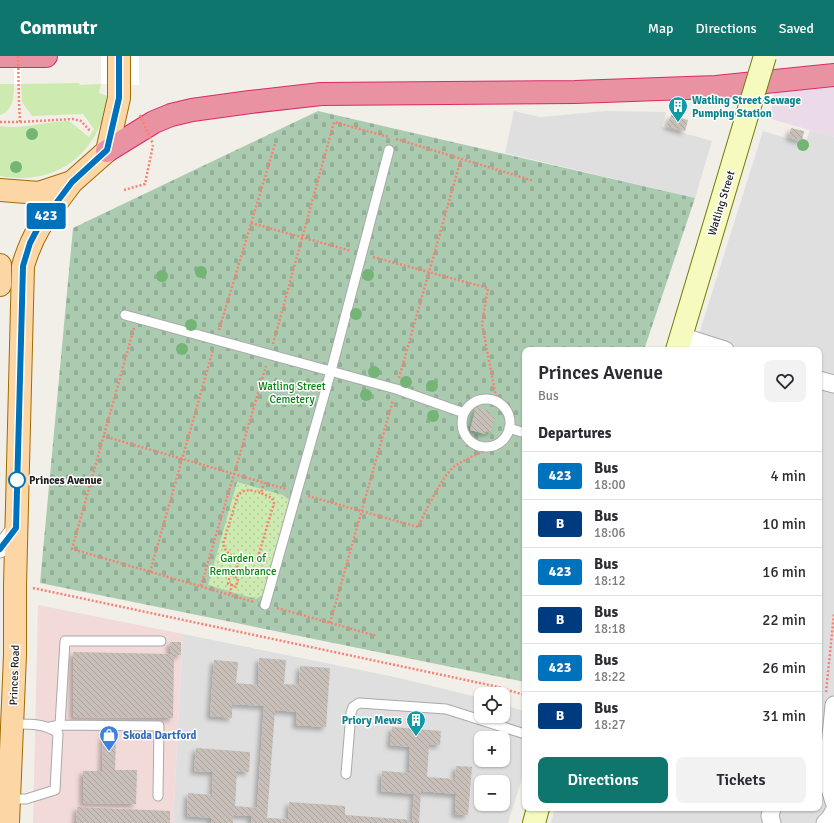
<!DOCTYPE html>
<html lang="en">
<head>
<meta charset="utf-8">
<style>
  body { margin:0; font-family:Signika,sans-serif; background:#f2f2f3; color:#2b2b33; height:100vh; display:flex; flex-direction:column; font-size:15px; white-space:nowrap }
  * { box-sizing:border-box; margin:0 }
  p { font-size:13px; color:#7c7c81 }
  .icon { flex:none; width:22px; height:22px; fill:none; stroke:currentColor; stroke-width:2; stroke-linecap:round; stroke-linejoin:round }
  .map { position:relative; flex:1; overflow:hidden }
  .drawer { position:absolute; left:522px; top:291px; width:300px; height:464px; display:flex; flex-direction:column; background:#fff; border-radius:8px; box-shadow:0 1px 3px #0004 }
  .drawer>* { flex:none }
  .badge { padding:0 8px; border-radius:3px; font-size:14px; line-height:26px }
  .fabs { position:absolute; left:474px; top:631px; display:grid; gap:8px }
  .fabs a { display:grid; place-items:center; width:36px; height:36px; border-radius:8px; background:#fff; box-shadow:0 1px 3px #0004; font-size:20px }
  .map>.badge { position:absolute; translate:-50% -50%; box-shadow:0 0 0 2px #fff }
  h2 { padding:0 16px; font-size:15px; line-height:36px }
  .round { display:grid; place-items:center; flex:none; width:42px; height:42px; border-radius:8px; background:#f2f2f3 }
  .headline { display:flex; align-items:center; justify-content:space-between; height:68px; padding:0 16px }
  h1 { font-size:19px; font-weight:600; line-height:30px }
  .primary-button { display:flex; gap:8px; margin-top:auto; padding:8px 16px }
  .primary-button a { flex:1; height:46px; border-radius:8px; background:#0f766e; color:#fff; font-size:16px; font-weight:600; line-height:46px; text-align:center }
  .primary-button a+a { background:#f2f2f3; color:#2b2b33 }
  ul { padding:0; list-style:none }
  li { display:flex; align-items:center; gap:12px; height:48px; padding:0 16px; border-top:1px solid #e1e1e2 }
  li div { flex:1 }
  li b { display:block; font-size:15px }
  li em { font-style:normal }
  li .badge { min-width:44px; font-weight:700; text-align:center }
  header { display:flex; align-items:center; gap:24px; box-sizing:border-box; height:56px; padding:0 20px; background:#0f766e; color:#fff }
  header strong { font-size:19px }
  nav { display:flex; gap:22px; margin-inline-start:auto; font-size:14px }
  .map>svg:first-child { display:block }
  .residential { fill:#e0dfdf; fill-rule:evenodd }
  .commercial { fill:#f2dad9 }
  .industrial { fill:#ebdbe8 }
  .grass { fill:#cdebb0 }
  .cemetery { fill:url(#cemetery-stones) }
  .garden { fill:url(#garden-dots) }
  .pier { fill:#fff }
  .building { fill:url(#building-back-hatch); filter:url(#shadow) }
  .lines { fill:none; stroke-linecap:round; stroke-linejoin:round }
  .lane-casing { stroke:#a9a9a9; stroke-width:11 }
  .street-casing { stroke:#a9a9a9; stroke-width:19 }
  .secondary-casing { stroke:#707d05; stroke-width:24 }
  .primary-casing { stroke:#a06b00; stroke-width:24 }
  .highway-casing { stroke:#dc2a67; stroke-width:24 }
  .path { stroke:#fa8072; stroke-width:2.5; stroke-dasharray:2 2; stroke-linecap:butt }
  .lane { stroke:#fff; stroke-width:9 }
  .street { stroke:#fff; stroke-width:17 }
  .secondary { stroke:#f7fabf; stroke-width:22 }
  .primary { stroke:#fcd6a4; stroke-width:22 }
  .highway { stroke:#e892a2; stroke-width:22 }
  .secondary-bridge-casing { stroke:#707d05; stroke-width:24; stroke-linecap:butt }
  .path-bridge { stroke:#fa8072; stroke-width:2.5; stroke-dasharray:2 2; stroke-linecap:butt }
  .secondary-bridge { stroke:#f7fabf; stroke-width:22 }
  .tree { fill:#74b475 }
  .line-casing { stroke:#fff; stroke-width:9 }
  .line { stroke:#0072bc; stroke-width:6 }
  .stop-dot { fill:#fff; stroke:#0072bc; stroke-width:2 }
  .labels { text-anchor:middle; stroke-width:3; stroke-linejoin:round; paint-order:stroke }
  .culture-label { font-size:11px; font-weight:bold; fill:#0d838f; stroke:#fff; text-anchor:start }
  .street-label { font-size:11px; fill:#222; stroke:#fff }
  .park-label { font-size:11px; fill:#0c8416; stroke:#fff }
  .stop-label { font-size:11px; font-weight:bold; fill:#222; stroke:#fff; text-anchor:start }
  .shop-label { font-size:11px; font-weight:bold; fill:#366cbe; stroke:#fff; text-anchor:start }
</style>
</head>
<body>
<header>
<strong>Commutr</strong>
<nav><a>Map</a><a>Directions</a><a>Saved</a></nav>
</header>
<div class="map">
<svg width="834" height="767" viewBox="0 0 834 767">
  <defs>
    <pattern id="cemetery-stones" width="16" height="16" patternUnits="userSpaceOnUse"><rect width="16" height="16" fill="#aacbaf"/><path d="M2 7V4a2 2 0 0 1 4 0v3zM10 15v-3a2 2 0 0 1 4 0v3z" fill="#92ae96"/></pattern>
    <pattern id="garden-dots" width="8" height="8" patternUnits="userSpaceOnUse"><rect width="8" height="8" fill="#cdebb0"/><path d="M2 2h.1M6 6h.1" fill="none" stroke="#b0c997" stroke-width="1.8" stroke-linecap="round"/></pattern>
    <pattern id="building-back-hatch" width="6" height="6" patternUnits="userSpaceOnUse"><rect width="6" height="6" fill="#c7bfb8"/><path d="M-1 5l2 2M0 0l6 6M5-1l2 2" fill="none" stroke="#aba49e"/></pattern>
    <filter id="shadow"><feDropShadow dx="-3.5" dy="3.5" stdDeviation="2" flood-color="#0004"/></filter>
  </defs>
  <rect width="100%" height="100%" fill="#f2efe9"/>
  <path class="residential" d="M514,55L540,61L606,55L666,56L662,71L712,85L695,142L505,97Z
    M810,74L834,81V767H551L555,752H819V294H694L763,75L805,88Z
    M183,578L395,621L481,642V660H503V649L525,655V713L508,767H173ZM481,682H503V704H481ZM481,726H503V748H481Z"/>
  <path class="commercial" d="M38,549L183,578L173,767H33Z"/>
  <path class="industrial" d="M834,26V81L771,63L774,31Z"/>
  <path class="grass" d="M79,27L80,29L101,28L99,37L108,40C100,97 57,131 0,120V70C24,74 45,65 69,65L89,81L94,73L83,58L32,60L22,46L21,28Z
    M0,28H14C14,40 14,54 0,59Z"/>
  <path class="cemetery" d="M318,55L695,142L644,294H525V626L40,527L73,172Z"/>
  <path class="garden" d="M237,426L283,439L289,444L264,538L256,543L208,529Z"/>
  <path class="pier" d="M14,0H21V28H14Z
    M101,0H139V29L101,28Z"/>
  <path class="building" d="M671,59L688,64L685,75L667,70Z
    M791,72L804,75L802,85L789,81Z
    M476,351L491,355L489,360L495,361L491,377L486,375L485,378L470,374Z
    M170,586H181V599H174L173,662L73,661V596L170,598Z
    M259,602L286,604L284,628L299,629L300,610L330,612L326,671L296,669L297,656L275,654L267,762L288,763L289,746L345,750V759L412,764L414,738L381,735L382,715L409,717L410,691L390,689L392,671L441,675L440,689L429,688L427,721L455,723L456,710L472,711L468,759L455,758L456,738L421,735L419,767H251V760L234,759L233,767H211V762L187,760L188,737L212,739L213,716L194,715L196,692L250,696L249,716L237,715L235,750L257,752L264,650L232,648V662L210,660L214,604L238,606L236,627L258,629Z
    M103,678H116L115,714H137L136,748L83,747V715H102Z
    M77,751L170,755V767H76Z"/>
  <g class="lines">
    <defs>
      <path id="lane" d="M125,259L396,333L464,357
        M462 367a24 24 0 1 1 48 0a24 24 0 1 1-48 0Z
        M509,372L525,377
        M265,549L331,315L389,94
        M60,669L65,585H161
        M50,671L60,669L159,670L158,740
        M346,718L351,657L353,651L359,647L446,653L525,678
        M9,743H26L55,734L58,677C45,667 27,668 11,668"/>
      <path id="street" d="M681,280L725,294
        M819,324L834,328
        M0,493L16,472
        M834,649L827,722L834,746
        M772,767L770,760L772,752
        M825,767L830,762L834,755"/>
      <path id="secondary" d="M677,294L749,53
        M534,767L538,752"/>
      <path id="primary" d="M0,134L39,137L72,126L107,95L119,42V0
        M0,209V229
        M8,767L15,599V529L23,210C34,172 50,156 72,126"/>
      <path id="highway" d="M0,0H46
        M107,95L154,66L171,59L192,54L250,46L321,38L575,36L716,31L834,19"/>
    </defs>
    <use href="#lane" class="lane-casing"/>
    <use href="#street" class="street-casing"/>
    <use href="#secondary" class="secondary-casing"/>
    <use href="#primary" class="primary-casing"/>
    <use href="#highway" class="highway-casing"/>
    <path class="path" d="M0,66H20L19,47
      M20,66L73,63L81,65L90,75
      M396,83L534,125
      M124,134L145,128L153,89
      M251,167L351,195
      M373,201L488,232L482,268L497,346
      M134,272L72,493L254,546
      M219,274L275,88
      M273,288L334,66L389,81
      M399,322L461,103
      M103,380L286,433
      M308,440L418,471C425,457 442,419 455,410C469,400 487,396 501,385
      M239,503C231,500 226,497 223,488L238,439C246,432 251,434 261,437
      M150,516L213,294
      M232,529L228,528L230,519L234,520
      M201,530L266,310
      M33,532L494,630L525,639
      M230,538L232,529L236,531L238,522L234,520L239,503L251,504L258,501L274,447L272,442L261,437L264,427
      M277,552L377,580
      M330,567L393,344
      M826,636L834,558"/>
    <use href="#lane" class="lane"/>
    <use href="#street" class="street"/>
    <use href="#secondary" class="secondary"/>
    <use href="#primary" class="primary"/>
    <use href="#highway" class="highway"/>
    <defs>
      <path id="secondary-bridge" d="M749,53L765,0"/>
    </defs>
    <use href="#secondary-bridge" class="secondary-bridge-casing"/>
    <path class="path-bridge" d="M18,0L19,47
      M140,59L153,88"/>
    <use href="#secondary-bridge" class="secondary-bridge"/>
  </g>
  <g class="tree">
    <circle cx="32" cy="78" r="6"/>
    <circle cx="803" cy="89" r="6"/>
    <circle cx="16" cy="111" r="6"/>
    <circle cx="201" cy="216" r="6"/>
    <circle cx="368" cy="219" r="6"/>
    <circle cx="162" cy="220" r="6"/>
    <circle cx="356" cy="258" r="6"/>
    <circle cx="191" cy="269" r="6"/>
    <circle cx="182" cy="293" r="6"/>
    <circle cx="374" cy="316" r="6"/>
    <circle cx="406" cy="326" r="6"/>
    <circle cx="432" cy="330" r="6"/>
    <circle cx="366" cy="339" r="6"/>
    <circle cx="433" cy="360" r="6"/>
  </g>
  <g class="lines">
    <defs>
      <path id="line" d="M0,493L16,472L23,210L30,187L39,170L72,126L107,94L119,42V0"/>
    </defs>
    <use href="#line" class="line-casing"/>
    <use href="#line" class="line"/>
  </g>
  <defs>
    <symbol id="building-pin" viewBox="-11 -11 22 30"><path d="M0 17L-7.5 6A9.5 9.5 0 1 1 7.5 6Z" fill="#0f9aa8" stroke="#fff"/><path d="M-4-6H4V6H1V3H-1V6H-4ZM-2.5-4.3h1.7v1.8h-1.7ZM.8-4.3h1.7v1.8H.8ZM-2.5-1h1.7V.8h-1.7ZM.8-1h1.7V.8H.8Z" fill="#fff"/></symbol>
    <symbol id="shop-pin" viewBox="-11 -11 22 30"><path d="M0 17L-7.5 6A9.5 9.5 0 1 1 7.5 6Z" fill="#3f7fe0" stroke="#fff"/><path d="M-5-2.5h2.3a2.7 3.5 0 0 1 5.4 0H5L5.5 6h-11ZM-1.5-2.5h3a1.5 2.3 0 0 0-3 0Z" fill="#fff"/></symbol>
  </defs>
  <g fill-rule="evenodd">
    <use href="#building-pin" x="667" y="39" width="22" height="30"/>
    <use href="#building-pin" x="405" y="653" width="22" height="30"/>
    <use href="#shop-pin" x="98" y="668" width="22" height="30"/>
  </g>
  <circle class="stop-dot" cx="17" cy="424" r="8"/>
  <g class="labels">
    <g class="culture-label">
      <text x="692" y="48">Watling Street Sewage<tspan x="692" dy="13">Pumping Station</tspan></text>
      <text x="402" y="668" text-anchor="end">Priory Mews</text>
    </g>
    <g class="street-label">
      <text transform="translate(721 147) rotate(-73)" y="4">Watling Street</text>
      <text transform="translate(14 619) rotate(-88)" y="4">Princes Road</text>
    </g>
    <g class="park-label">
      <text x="292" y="334">Watling Street<tspan x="292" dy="13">Cemetery</tspan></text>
      <text x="243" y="506">Garden of<tspan x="243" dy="13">Remembrance</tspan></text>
    </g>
    <g class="stop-label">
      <text x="29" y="428">Princes Avenue</text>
    </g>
    <g class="shop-label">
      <text x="123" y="683">Skoda Dartford</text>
    </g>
  </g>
</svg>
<div class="fabs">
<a><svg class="icon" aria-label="locate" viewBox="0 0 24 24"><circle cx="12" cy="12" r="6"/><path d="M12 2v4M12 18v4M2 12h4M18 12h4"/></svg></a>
<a>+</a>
<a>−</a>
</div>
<b class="badge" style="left:46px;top:160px;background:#0072bc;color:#fff">423</b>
<section class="drawer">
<div class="headline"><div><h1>Princes Avenue</h1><p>Bus</p></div><a class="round"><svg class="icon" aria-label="heart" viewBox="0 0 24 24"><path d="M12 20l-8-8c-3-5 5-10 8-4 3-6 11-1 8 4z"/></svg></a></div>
<h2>Departures</h2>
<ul>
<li><span class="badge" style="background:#0072bc;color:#fff">423</span><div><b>Bus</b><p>18:00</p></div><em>4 min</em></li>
<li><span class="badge" style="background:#003b80;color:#fff">B</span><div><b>Bus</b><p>18:06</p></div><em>10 min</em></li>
<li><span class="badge" style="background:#0072bc;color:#fff">423</span><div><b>Bus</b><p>18:12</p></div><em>16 min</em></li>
<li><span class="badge" style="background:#003b80;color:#fff">B</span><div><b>Bus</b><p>18:18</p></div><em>22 min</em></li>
<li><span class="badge" style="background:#0072bc;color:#fff">423</span><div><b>Bus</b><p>18:22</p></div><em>26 min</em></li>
<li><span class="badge" style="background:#003b80;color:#fff">B</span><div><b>Bus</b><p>18:27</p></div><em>31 min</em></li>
</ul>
<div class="primary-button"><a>Directions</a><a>Tickets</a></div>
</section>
</div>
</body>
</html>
